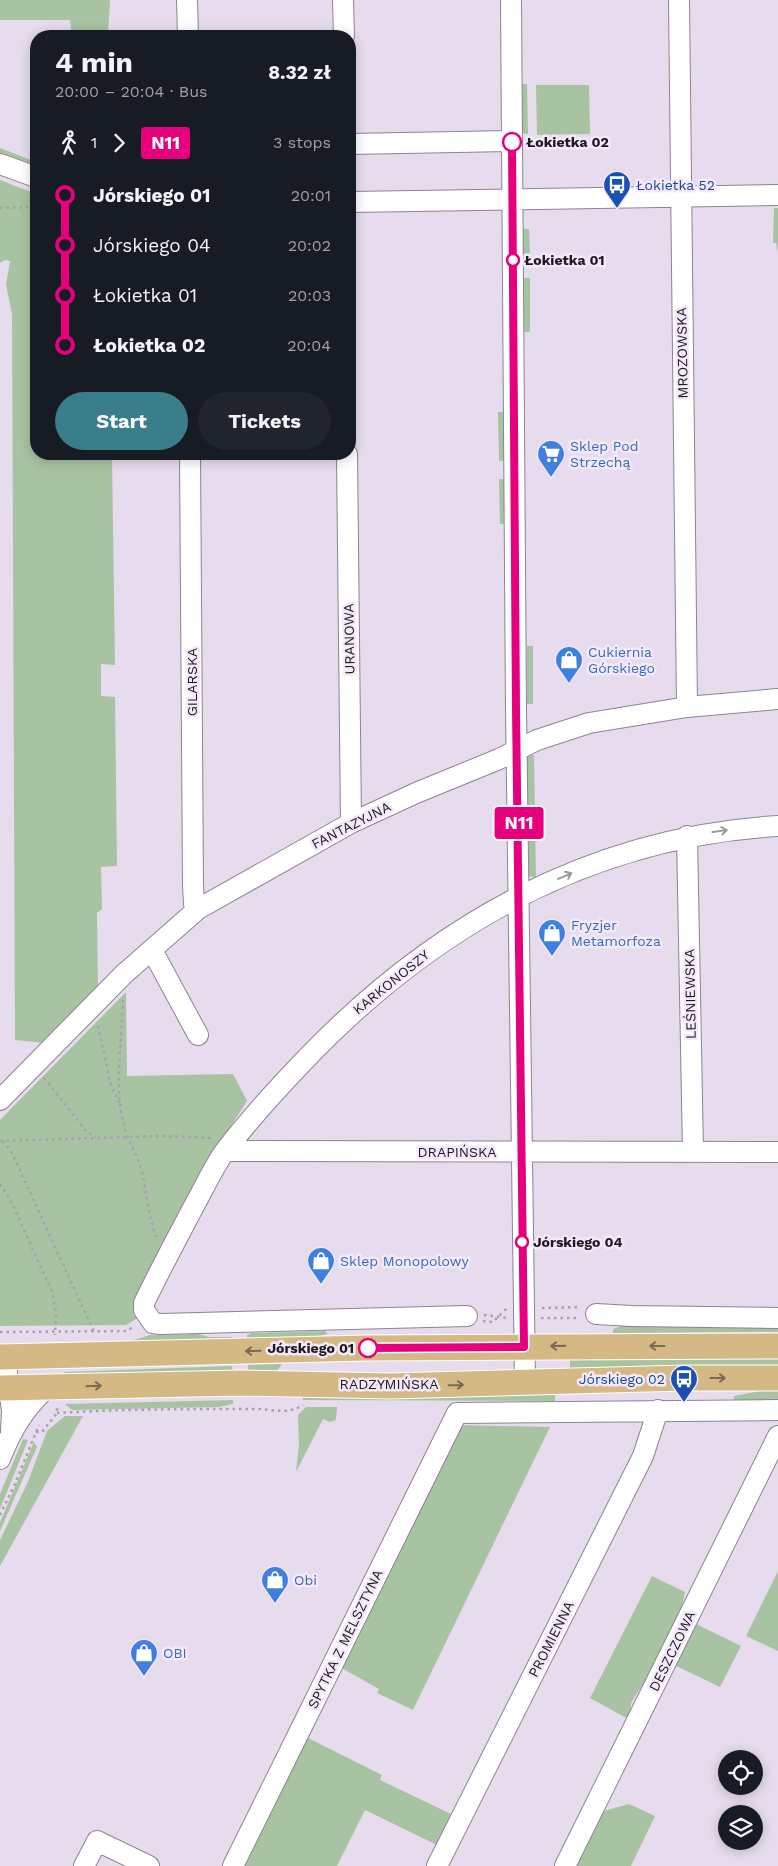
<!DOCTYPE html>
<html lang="en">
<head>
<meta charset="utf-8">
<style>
  body { margin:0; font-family:"Work Sans",sans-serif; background:#20242c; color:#f1f3f6; height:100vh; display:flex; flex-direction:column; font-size:19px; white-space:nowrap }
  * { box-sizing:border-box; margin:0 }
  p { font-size:16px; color:#9ea1a6 }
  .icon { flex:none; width:28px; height:28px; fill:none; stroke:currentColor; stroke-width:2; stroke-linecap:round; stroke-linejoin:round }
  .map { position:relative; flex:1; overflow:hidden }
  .panel { position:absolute; left:30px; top:30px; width:326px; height:430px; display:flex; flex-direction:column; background:#171b24; border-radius:20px; box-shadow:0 2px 12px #0003 }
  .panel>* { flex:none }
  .badge { padding:0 10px; border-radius:4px; font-size:18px; line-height:32px }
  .tools { position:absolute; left:718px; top:1750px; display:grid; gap:10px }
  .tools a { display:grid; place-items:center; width:45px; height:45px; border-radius:50%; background:#171b24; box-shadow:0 2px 12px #0003; font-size:25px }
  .map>.badge { position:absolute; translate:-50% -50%; box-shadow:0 0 0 2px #fff }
  .legs { display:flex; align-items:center; gap:8px; height:55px; padding:0 25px; font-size:16px }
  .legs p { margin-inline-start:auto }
  .summary { display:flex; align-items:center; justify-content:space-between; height:85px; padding:0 25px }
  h1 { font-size:28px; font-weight:700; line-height:38px }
  .primary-button { display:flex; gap:10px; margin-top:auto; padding:10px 25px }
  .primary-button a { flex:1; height:58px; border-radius:30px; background:#3a7e8c; color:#fff; font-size:20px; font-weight:700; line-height:58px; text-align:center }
  .primary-button a+a { background:#20242c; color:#f1f3f6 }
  ul { padding:0 25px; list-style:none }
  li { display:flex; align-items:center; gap:18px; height:50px; font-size:19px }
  li i { display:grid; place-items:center; width:8px; height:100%; margin:0 6px; background:currentColor }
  li i::after { content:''; width:12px; height:12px; margin:-6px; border:4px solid; border-radius:50%; background:#171b24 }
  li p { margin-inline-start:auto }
  li:first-child i { background:linear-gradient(#0000 50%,currentColor 0) }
  li:last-child i { background:linear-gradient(currentColor 50%,#0000 0) }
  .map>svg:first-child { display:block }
  .green { fill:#a8c3a1 }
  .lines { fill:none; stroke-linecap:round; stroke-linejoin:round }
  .minor-casing { stroke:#8d8394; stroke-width:22 }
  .major-casing { stroke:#fff; stroke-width:27 }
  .path { stroke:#a79fae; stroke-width:2.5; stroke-dasharray:2.5 4; stroke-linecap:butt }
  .minor { stroke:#fff; stroke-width:20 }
  .major { stroke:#d5b984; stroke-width:25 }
  .oneway { stroke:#99989a }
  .oneway2 { stroke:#796952 }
  .line-1-casing { stroke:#fff; stroke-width:11 }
  .line-1 { stroke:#e6007e; stroke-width:8 }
  .stop-1-dot { fill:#fff; stroke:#e6007e; stroke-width:2.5 }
  .labels { text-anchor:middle; stroke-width:5; stroke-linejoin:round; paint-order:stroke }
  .stop-label { font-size:14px; font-weight:bold; fill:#1d191f; stroke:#f4e9fb; text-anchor:start }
  .transit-label { font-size:14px; fill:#164399; stroke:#f4e9fb; text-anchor:start }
  .street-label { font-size:14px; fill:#1d191f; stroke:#f4e9fb }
  .shop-label { font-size:14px; fill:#366cbe; stroke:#f4e9fb; text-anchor:start }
</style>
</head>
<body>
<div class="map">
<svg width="778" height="1866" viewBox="0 0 778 1866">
  <rect width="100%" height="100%" fill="#e6dcee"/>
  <path class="green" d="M0,0H110L108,36H72L70,20H0Z
    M521,84H527L528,134L522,133Z
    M536,85H589L590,134L537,135Z
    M0,148L36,162V168L0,155Z
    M0,180L36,194V454H112L115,665L101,664V696L115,697L117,866L101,867L102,909L97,913L98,990L44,1043L15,1040L12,314L6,285L10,261L5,260L0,263Z
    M774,208H778V252L776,243H773Z
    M522,229H529L530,254H523Z
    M523,278H530V332H523Z
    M498,412H505V461H499Z
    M499,479H505L506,524H500Z
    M527,646H533V704H527Z
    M534,755L536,878L529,876L527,756Z
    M126,992L127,1076L233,1074L247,1101L231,1126L138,1318L126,1325L0,1326V1120Z
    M778,1322V1332L613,1333V1329L630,1323Z
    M325,1331L328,1334L314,1337L247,1339V1335L252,1333Z
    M198,1334L209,1337H232V1340L128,1342L150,1335Z
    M570,1358H778V1365L570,1369Z
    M282,1364L276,1372L248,1373V1365Z
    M232,1366L233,1373L64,1376V1372Z
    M765,1390H778V1404H734V1396Z
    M555,1393V1401L303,1400V1398L310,1395Z
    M233,1400V1404L219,1407L72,1410L65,1404Z
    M306,1407H337L336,1420L330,1422L323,1419L296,1472L299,1445L298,1415Z
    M65,1416H83L0,1566V1540L27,1484L47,1431Z
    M457,1425L550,1427L413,1710L377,1693L379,1689L336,1665Z
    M23,1439L28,1440L0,1509V1494Z
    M34,1442L37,1447L0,1531V1522Z
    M778,1571V1651L746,1636Z
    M652,1576L685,1592L680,1615L660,1657L631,1703L630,1720L590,1698Z
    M692,1622L741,1646L720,1687L672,1664Z
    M302,1735L382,1775L380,1780L451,1814L437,1845L365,1810L337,1866H238Z
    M629,1804L655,1816L631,1866H575L600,1812Z"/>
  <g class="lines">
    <defs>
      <path id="minor" d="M187,0L188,36
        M343,0L344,36
        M511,0L516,709L525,1383
        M679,0L687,707
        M350,144L512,141
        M0,164L36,177
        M350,202L778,195
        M190,454L193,885L194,904L198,909
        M347,454L351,823
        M687,836L693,1152
        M152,950L198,1035
        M0,1100L124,974L198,909L351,823L416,793L499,759L537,740L589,723L687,707L778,699
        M226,1151L778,1152
        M596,1314L632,1316L778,1318
        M467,1316L161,1324L153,1323L144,1310V1303C160,1270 177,1238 194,1206C204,1188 213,1168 225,1151C249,1120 275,1091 302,1063C431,927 589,837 778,826
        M5,1357L12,1411L11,1431
        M0,1459C12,1429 23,1411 46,1388
        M84,1866L97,1841L149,1866
        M233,1866L457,1413L778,1410
        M437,1866L643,1456L658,1410
        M565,1866L778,1436"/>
      <path id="major" d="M0,1357L367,1348L778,1346
        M0,1388L241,1383L391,1386L684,1378H778"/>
    </defs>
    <use href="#minor" class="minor-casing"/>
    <use href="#major" class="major-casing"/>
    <path class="path" d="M0,208L36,207
      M123,1000C122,1036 114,1091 124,1126C129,1143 139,1158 143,1176C147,1198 149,1218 157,1239
      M98,1026L111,1085L120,1104
      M44,1078L87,1132L96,1137
      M0,1141L160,1136L213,1138
      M3,1141L11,1151L95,1334
      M0,1184L12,1203L52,1292L56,1311L55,1335
      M542,1308L581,1307
      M484,1315L508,1318
      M541,1318H580
      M483,1321L493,1322L507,1308
      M0,1332L126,1331L135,1326
      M57,1413C121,1409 187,1409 252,1409C270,1408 287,1416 303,1405
      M36,1432H42L57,1413V1406
      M0,1515L14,1486L39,1425"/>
    <use href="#minor" class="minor"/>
    <use href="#major" class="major"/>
  </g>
  <defs><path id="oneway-shaft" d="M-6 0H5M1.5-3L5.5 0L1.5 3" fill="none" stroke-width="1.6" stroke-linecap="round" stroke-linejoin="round" transform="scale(1.25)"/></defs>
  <g class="oneway">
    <use href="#oneway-shaft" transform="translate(720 831) rotate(-8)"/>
    <use href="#oneway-shaft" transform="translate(565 876) rotate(-23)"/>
  </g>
  <g class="oneway2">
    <use href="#oneway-shaft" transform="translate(558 1346) rotate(179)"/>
    <use href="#oneway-shaft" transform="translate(657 1346) rotate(180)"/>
    <use href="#oneway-shaft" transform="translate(253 1351) rotate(179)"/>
    <use href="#oneway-shaft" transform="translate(718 1378)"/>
    <use href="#oneway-shaft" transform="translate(456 1385) rotate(-1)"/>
    <use href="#oneway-shaft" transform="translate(94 1386) rotate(-2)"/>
  </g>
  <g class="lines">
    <defs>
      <path id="line-1" d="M368,1348L524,1347L516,709L512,142"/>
    </defs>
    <use href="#line-1" class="line-1-casing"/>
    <use href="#line-1" class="line-1"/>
  </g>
  <defs>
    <symbol id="bus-pin" viewBox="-11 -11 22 30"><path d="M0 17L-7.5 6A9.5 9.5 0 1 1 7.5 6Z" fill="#1a4fb4" stroke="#f4e9fb"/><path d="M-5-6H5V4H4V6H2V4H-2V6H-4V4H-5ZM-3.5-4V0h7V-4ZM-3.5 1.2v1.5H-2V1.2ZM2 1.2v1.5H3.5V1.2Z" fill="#fff"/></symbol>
    <symbol id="supermarket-pin" viewBox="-11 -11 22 30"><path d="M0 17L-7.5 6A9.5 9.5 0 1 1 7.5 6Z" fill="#3f7fe0" stroke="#f4e9fb"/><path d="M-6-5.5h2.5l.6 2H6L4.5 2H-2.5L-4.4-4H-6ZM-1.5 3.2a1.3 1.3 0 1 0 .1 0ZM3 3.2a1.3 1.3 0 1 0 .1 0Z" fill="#fff"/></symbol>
    <symbol id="shop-pin" viewBox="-11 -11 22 30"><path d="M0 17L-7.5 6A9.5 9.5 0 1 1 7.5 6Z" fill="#3f7fe0" stroke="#f4e9fb"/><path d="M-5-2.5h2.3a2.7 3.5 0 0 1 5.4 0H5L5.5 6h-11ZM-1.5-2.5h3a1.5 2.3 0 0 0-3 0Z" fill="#fff"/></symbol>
  </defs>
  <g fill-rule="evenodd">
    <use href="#bus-pin" x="601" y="169" width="32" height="43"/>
    <use href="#supermarket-pin" x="535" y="438" width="32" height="43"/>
    <use href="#shop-pin" x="553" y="644" width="32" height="43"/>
    <use href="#shop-pin" x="536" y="917" width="32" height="43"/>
    <use href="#shop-pin" x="305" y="1245" width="32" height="43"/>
    <use href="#bus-pin" x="668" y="1363" width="32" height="43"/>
    <use href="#shop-pin" x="259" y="1564" width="32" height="43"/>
    <use href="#shop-pin" x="128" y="1637" width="32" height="43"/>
  </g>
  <g class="stop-1-dot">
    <circle cx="512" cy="142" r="9"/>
    <circle cx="513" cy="260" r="6"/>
    <circle cx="522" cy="1242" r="6"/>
    <circle cx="368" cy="1348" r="9"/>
  </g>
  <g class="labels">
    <g class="stop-label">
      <text x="526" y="147">Łokietka 02</text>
      <text x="524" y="265">Łokietka 01</text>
      <text x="533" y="1247">Jórskiego 04</text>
      <text x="354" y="1353" text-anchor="end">Jórskiego 01</text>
    </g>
    <g class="transit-label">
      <text x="636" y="190">Łokietka 52</text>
      <text x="665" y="1384" text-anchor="end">Jórskiego 02</text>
    </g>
    <g class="street-label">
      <text transform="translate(682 353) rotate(-91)" y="5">MROZOWSKA</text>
      <text transform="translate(349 639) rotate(-91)" y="5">URANOWA</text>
      <text transform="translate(192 682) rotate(-90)" y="5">GILARSKA</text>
      <text transform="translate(351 825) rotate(-27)" y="5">FANTAZYJNA</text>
      <text transform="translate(391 982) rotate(-39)" y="5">KARKONOSZY</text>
      <text transform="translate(690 994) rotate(-91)" y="5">LEŚNIEWSKA</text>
      <text x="457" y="1157">DRAPIŃSKA</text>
      <text x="389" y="1389">RADZYMIŃSKA</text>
      <text transform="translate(345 1639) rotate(-64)" y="5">SPYTKA Z MELSZTYNA</text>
      <text transform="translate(551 1639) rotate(-63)" y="5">PROMIENNA</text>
      <text transform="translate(672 1651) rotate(-64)" y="5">DESZCZOWA</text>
    </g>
    <g class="shop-label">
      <text x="570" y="451">Sklep Pod<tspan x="570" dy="16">Strzechą</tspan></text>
      <text x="588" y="657">Cukiernia<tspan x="588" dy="16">Górskiego</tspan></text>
      <text x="571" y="930">Fryzjer<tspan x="571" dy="16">Metamorfoza</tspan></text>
      <text x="340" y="1266">Sklep Monopolowy</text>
      <text x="294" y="1585">Obi</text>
      <text x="163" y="1658">OBI</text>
    </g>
  </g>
</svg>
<div class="tools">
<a><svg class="icon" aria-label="locate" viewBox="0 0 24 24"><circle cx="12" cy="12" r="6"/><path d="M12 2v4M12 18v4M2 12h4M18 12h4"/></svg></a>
<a><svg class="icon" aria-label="layers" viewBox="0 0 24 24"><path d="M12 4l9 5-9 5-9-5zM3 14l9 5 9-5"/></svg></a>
</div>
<b class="badge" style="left:519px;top:823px;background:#e6007e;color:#fff">N11</b>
<section class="panel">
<div class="summary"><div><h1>4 min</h1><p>20:00 – 20:04 · Bus</p></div><b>8.32 zł</b></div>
<div class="legs"><svg class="icon" aria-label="walk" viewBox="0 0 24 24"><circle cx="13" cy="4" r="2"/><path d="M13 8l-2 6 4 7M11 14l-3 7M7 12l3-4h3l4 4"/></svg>1<svg class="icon" aria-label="forward" viewBox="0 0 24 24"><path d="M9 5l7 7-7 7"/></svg><b class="badge" style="background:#e6007e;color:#fff">N11</b><p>3 stops</p></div>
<ul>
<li><i style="color:#e6007e"></i><b>Jórskiego 01</b><p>20:01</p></li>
<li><i style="color:#e6007e"></i><span>Jórskiego 04</span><p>20:02</p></li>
<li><i style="color:#e6007e"></i><span>Łokietka 01</span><p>20:03</p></li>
<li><i style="color:#e6007e"></i><b>Łokietka 02</b><p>20:04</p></li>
</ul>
<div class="primary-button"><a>Start</a><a>Tickets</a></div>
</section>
</div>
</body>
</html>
